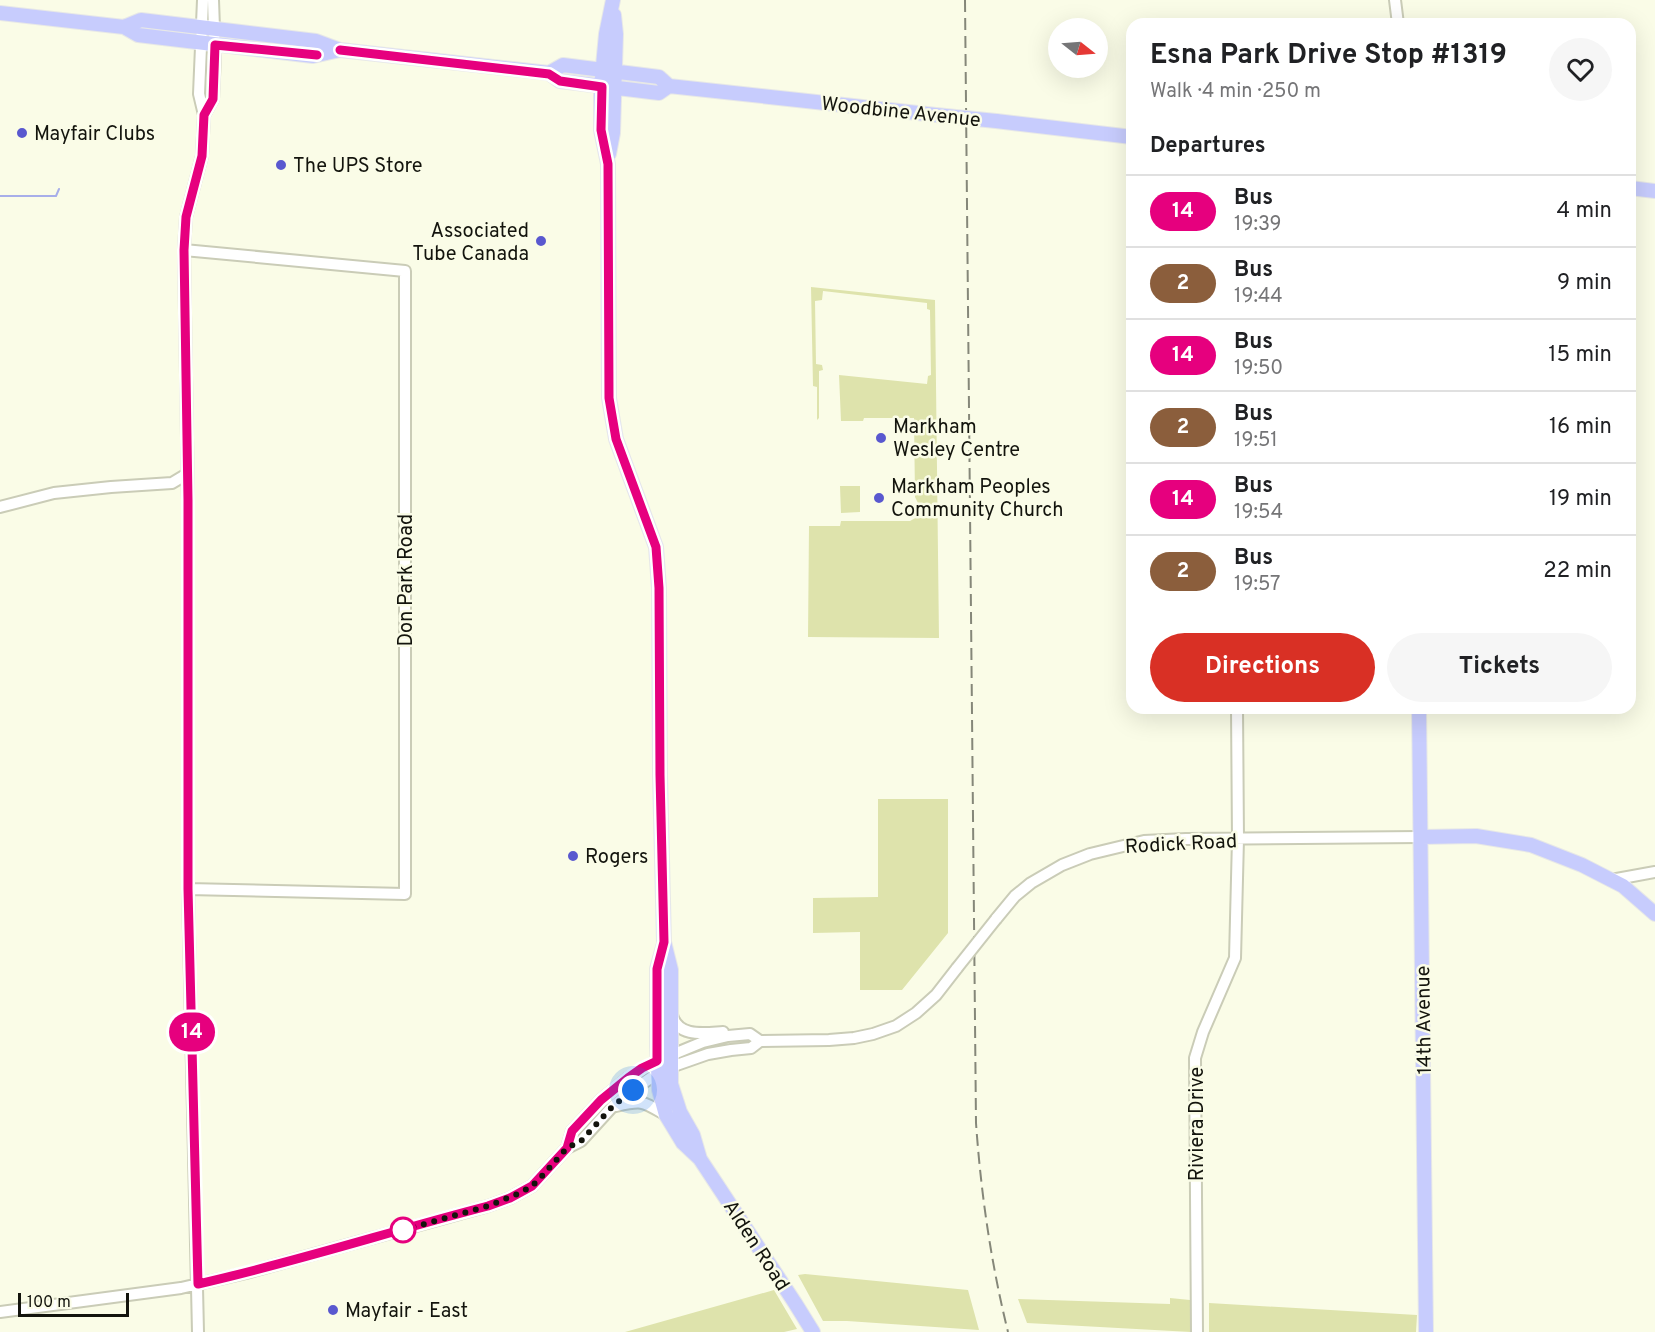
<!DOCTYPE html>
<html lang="en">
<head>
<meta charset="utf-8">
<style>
  body { margin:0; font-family:Overpass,sans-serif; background:#f6f6f6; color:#202124; height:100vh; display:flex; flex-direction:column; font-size:22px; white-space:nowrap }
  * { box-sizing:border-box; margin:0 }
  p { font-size:20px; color:#757577 }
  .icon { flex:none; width:33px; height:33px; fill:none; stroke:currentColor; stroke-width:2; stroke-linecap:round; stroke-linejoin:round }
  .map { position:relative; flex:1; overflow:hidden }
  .sheet { position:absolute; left:1126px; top:18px; width:510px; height:696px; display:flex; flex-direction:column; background:#fff; border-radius:18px; box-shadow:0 6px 24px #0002 }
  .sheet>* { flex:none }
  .badge { padding:0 12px; border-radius:20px; font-size:21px; line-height:39px }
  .needle { width:39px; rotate:107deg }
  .tools { position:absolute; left:1048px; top:18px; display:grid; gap:12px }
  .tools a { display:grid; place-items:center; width:60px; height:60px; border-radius:50%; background:#fff; box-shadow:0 6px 24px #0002; font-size:30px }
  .scale { position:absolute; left:18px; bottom:15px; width:111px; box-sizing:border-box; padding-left:6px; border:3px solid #13140d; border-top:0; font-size:16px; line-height:21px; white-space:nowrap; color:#13140d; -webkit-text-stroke:4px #fafce7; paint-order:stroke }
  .you { position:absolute; width:30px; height:30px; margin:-15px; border:4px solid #fff; border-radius:50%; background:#1a73e8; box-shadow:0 0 0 9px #1a73e833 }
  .map>.badge { position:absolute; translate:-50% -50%; box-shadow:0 0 0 3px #fff }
  h2 { padding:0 24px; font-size:22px; line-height:54px }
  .round { display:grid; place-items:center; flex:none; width:63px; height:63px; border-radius:32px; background:#f6f6f6 }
  .overview { display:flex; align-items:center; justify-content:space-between; height:102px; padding:0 24px }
  h1 { font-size:28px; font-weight:700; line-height:45px }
  .action { display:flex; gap:12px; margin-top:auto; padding:12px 24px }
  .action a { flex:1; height:69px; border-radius:36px; background:#d93025; color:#fff; font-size:24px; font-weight:700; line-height:69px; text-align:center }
  .action a+a { background:#f6f6f6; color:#202124 }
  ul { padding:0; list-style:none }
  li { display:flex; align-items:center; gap:18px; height:72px; padding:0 24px; border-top:2px solid #e0e0e0 }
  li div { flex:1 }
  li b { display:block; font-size:22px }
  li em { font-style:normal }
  li .badge { min-width:66px; font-weight:700; text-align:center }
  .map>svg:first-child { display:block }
  .green { fill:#dee3ac }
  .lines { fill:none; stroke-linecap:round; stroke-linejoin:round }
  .stream { stroke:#a7aee9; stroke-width:2 }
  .minor-casing { stroke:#caccb7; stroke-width:14 }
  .major-casing { stroke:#e7e8e7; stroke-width:16 }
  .minor { stroke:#fff; stroke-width:10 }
  .major { stroke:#c7ccfd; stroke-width:14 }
  .rail { stroke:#858779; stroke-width:2; stroke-dasharray:12 6; stroke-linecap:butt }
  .minor-bridge-casing { stroke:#caccb7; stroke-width:14; stroke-linecap:butt }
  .major-bridge-casing { stroke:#e7e8e7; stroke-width:16; stroke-linecap:butt }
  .minor-bridge { stroke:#fff; stroke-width:10 }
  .major-bridge { stroke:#c7ccfd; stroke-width:14 }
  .line-casing { stroke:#fff; stroke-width:14 }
  .line { stroke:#e6007e; stroke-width:9 }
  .walk { stroke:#13140d; stroke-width:6; stroke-dasharray:0 10.8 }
  .poi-dot { fill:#5958cf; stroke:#fafce7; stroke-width:2 }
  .stop-dot { fill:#fff; stroke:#e6007e; stroke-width:3 }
  .labels { text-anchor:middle; stroke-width:5; stroke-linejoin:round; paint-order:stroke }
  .street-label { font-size:20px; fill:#13140d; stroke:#fafce7 }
  .poi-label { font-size:20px; fill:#13140d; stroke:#fafce7; text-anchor:start }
</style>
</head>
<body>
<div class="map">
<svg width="1655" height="1332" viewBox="0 0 1655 1332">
  <rect width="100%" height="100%" fill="#fafce7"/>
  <path class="green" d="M811,287L935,300L939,638L808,637L809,526H840L841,521H910L919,516H927V507L919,505L915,497L914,418H864L863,421H841L839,375L927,384L928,376L931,375L930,310L927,309V303L823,291L822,300L815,301L816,364L822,365L823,370L819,371V418L817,420V387L813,386Z
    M840,486H860V512L841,513Z
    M878,799H948V933L902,990H860V932L813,933V898L878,897Z
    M805,1274L968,1290L979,1330L847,1321H823L798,1275Z
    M774,1290L797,1329L784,1332H625Z
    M1170,1298L1190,1300L1191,1332L1027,1323L1018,1299L1170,1304Z
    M1209,1303L1417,1315L1416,1332H1209Z"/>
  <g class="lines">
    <path class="stream" d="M0,196H56L59,189"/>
    <defs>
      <path id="minor" d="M1395,0L1398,24
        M204,115L213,99L215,56L213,0
        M184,250L405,271V894L188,889
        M0,507L54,493L111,487L172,483L187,474
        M1611,880L1655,872
        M996,919L1015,896L1031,883L1062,865L1090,854L1144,841L1186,839L1421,837
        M672,1015C678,1038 705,1033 723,1032
        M616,1106C643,1100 642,1101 666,1115
        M567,1148L572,1131L601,1100L628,1078L657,1061L703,1042L728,1036L750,1034L760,1041L829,1040L854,1038L873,1034L896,1026L916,1013L936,995L957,968
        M0,1312L181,1288L246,1273L488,1206L510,1198L532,1186L567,1148L581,1141L612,1107L633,1090L658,1073L671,1067L708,1054L731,1050L751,1048L760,1041
        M198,1332L188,889V500L184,250L186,217L202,156L204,115L199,94L203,0
        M1197,1332L1195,1058L1203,1032L1235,958L1238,839L1237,708"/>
      <path id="major" d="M613,0L606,34L601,87V130L608,164L609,398L616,439L656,547L659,588L660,775L664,942L671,970V1084L680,1112L693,1135L700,1159
        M0,13L124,27L138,35L313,56L340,50
        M124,27L141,20L316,41L340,50L549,73L560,81L659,93L669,86
        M549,73L563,65L659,77L669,86L936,115
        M996,121L1132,137
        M609,154L613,133L616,34L614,15
        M1630,188L1655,191
        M1419,708L1426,1332
        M1421,837L1476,836L1531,845L1582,865L1623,886L1655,914
        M664,944L657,969V1046L659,1090L666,1115L683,1143L700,1159L795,1303L813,1332"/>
    </defs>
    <use href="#minor" class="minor-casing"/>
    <use href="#major" class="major-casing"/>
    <use href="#minor" class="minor"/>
    <use href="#major" class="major"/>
    <path class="rail" d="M965,0L976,1123C981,1194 991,1263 1008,1332"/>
    <defs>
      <path id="minor-bridge" d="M957,968L996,919"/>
      <path id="major-bridge" d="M936,115L996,121"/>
    </defs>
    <use href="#minor-bridge" class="minor-bridge-casing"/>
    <use href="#major-bridge" class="major-bridge-casing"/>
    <use href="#minor-bridge" class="minor-bridge"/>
    <use href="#major-bridge" class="major-bridge"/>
  </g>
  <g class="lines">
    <defs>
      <path id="line" d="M317,55L215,45L213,99L204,115L202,156L186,217L184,250L188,500V889L198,1284C296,1262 391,1231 488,1206L510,1198L532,1186L567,1148L572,1131L601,1100L628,1078L642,1068L657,1061V969L664,942L660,775L659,588L656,547L616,439L609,398L608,164L601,130L602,87L560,81L549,74L340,50"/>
    </defs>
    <use href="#line" class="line-casing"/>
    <use href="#line" class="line"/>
    <path class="walk" d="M403,1230L488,1206L520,1193L532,1186L542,1176L567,1148L581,1141L612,1107L633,1090"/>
  </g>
  <g class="poi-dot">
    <circle cx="22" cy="133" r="6"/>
    <circle cx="281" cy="165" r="6"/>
    <circle cx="541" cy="241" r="6"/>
    <circle cx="881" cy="438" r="6"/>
    <circle cx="879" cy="498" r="6"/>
    <circle cx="573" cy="856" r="6"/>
    <circle cx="333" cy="1310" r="6"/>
  </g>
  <circle class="stop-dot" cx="403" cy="1230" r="12"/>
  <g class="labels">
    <g class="street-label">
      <text transform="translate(901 111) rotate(6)" y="7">Woodbine Avenue</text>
      <text transform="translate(405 580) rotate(-90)" y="7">Don Park Road</text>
      <text transform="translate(1181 843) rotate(-3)" y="7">Rodick Road</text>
      <text transform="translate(1423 1020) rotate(-91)" y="7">14th Avenue</text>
      <text transform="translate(1196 1124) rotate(-90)" y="7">Riviera Drive</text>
      <text transform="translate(757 1245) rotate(57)" y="7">Alden Road</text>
    </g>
    <g class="poi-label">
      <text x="34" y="140">Mayfair Clubs</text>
      <text x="293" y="172">The UPS Store</text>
      <text x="529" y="237" text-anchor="end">Associated<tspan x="529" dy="23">Tube Canada</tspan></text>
      <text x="893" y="433">Markham<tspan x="893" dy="23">Wesley Centre</tspan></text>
      <text x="891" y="493">Markham Peoples<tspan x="891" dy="23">Community Church</tspan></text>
      <text x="585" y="863">Rogers</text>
      <text x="345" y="1317">Mayfair - East</text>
    </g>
  </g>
</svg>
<div class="tools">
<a><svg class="needle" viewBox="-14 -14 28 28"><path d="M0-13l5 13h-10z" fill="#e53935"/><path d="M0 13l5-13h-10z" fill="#757577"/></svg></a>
</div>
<div class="scale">100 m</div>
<div class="you" style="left:633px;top:1090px"></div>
<b class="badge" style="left:192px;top:1032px;background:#e6007e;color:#fff">14</b>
<section class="sheet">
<div class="overview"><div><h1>Esna Park Drive Stop #1319</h1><p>Walk · 4 min · 250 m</p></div><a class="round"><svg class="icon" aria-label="heart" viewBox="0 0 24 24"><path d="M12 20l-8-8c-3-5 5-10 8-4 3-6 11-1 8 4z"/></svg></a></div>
<h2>Departures</h2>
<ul>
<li><span class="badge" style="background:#e6007e;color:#fff">14</span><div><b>Bus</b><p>19:39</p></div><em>4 min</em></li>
<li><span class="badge" style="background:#8b5e3c;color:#fff">2</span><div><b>Bus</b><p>19:44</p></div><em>9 min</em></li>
<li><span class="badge" style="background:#e6007e;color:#fff">14</span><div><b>Bus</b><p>19:50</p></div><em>15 min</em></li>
<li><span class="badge" style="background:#8b5e3c;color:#fff">2</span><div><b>Bus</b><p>19:51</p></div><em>16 min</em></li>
<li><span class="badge" style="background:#e6007e;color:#fff">14</span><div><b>Bus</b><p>19:54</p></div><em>19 min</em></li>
<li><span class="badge" style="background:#8b5e3c;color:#fff">2</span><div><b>Bus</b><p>19:57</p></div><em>22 min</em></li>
</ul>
<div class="action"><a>Directions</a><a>Tickets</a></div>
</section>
</div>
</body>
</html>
